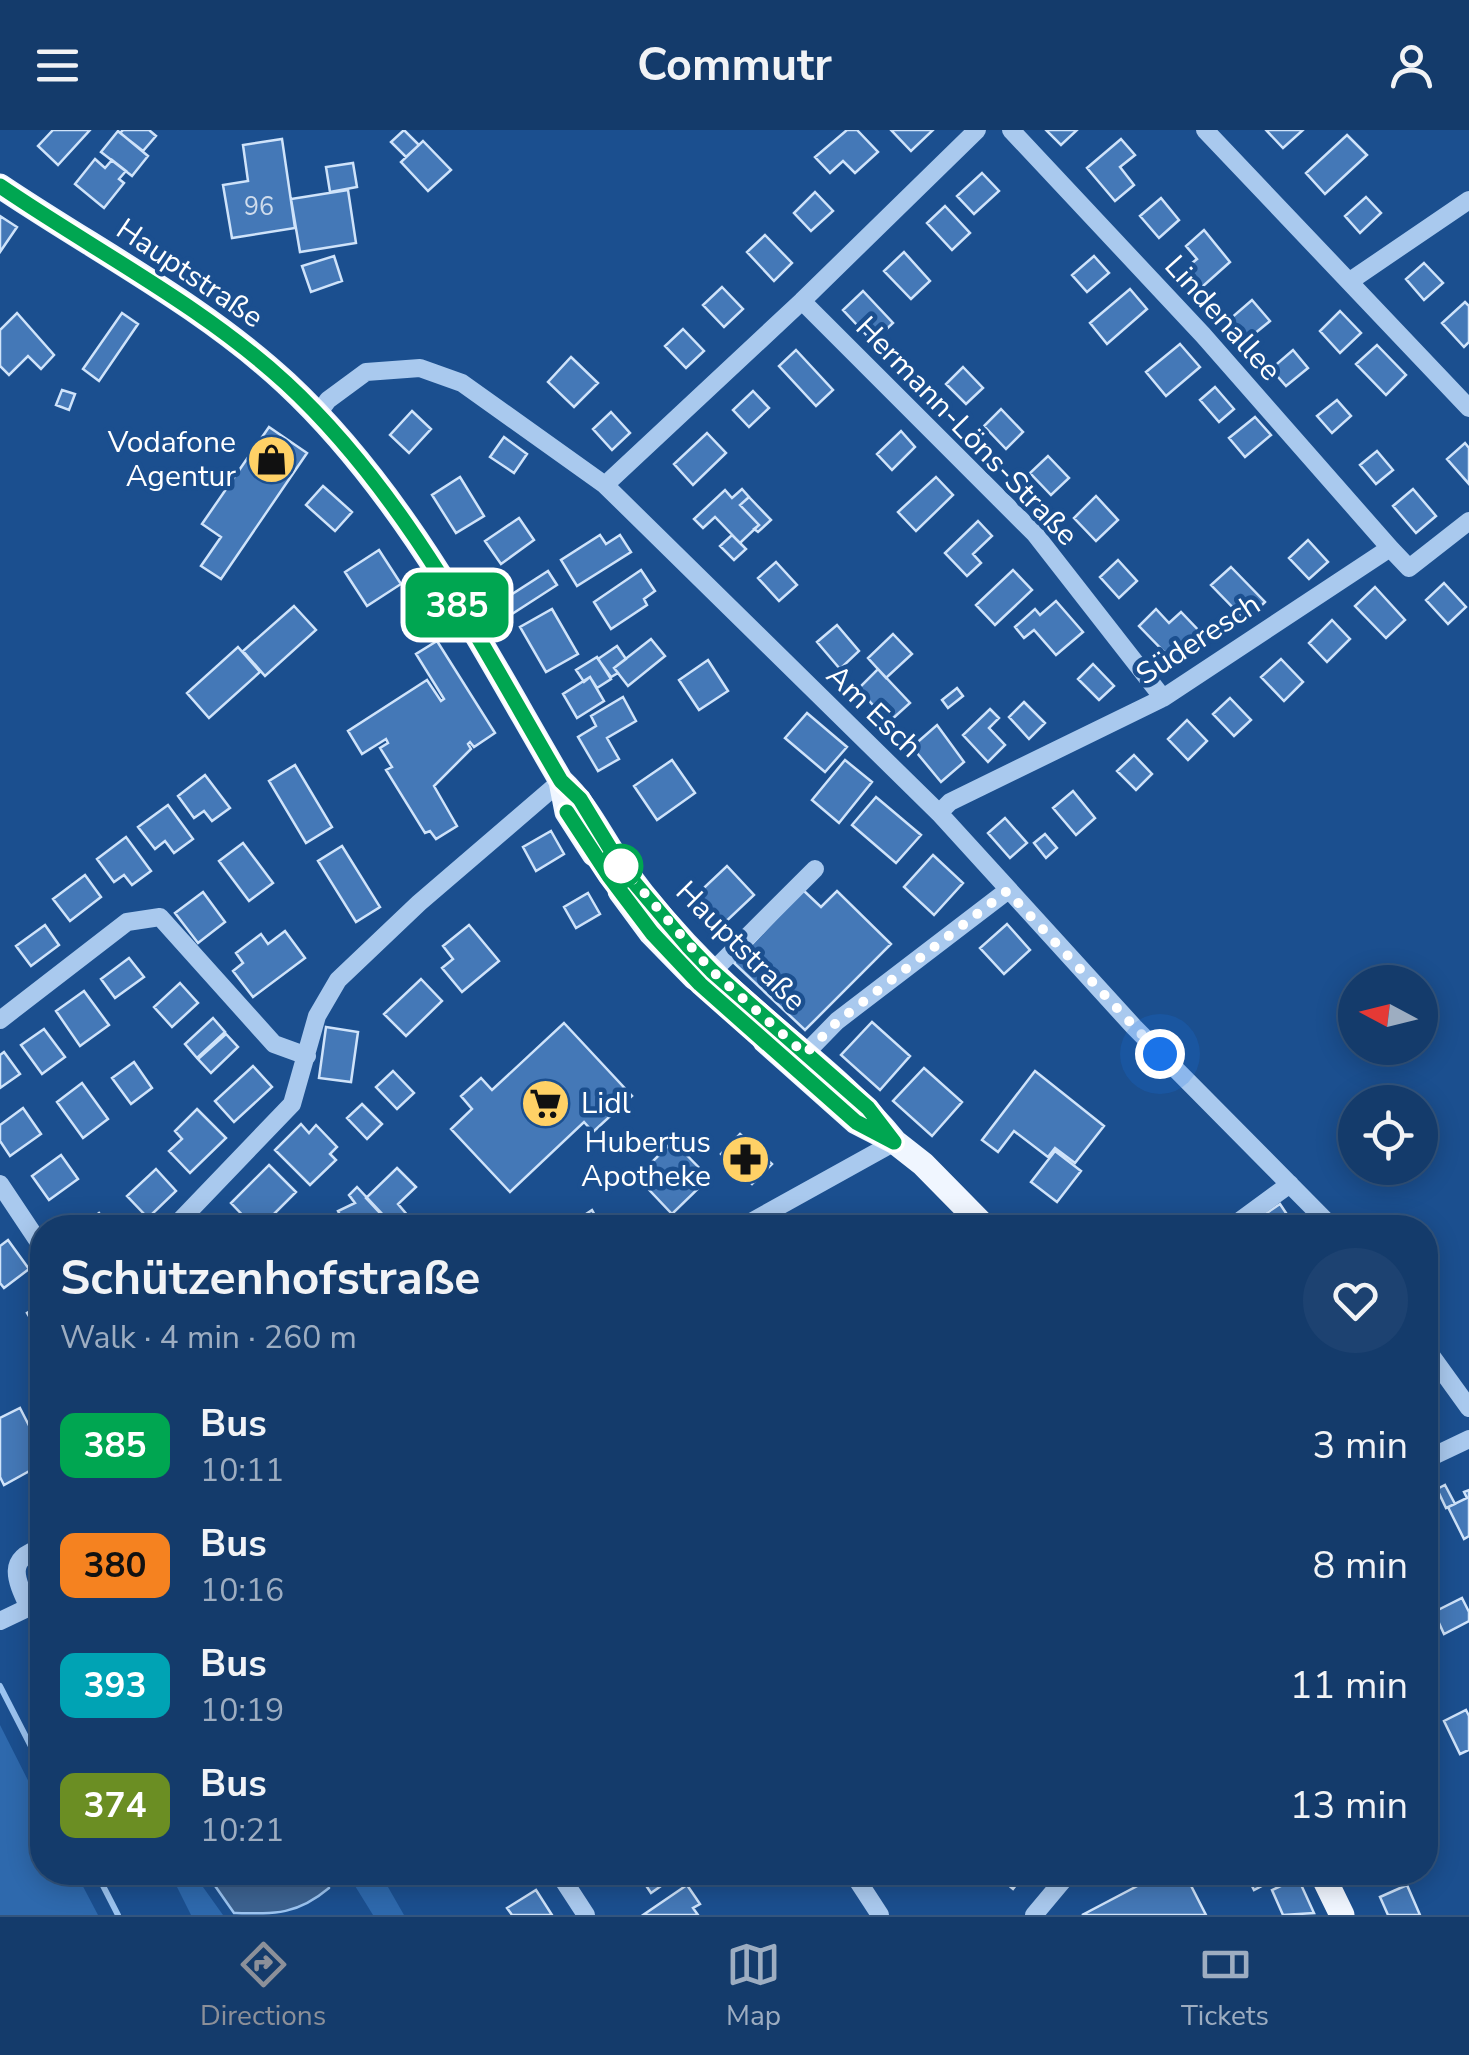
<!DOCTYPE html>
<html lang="en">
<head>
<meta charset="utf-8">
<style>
  body { margin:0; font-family:"Nunito Sans",sans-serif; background:#1d4271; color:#f1f3f6; height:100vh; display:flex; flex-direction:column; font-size:38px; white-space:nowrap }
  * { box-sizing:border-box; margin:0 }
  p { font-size:32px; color:#9dadc1 }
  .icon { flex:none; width:55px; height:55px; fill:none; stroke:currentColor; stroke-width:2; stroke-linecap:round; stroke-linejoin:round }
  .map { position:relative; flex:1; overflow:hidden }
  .drawer { position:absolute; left:30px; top:1085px; width:1408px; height:670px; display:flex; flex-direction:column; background:#143b6b; border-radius:40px; box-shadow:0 5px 25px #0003,0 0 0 2px #33557e }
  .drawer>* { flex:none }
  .badge { padding:0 20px; border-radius:15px; font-size:35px; line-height:65px }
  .needle { width:65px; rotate:277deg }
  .controls { position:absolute; left:1338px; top:835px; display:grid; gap:20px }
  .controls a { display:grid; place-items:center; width:100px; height:100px; border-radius:50%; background:#143b6b; box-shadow:0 5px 25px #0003,0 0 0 2px #33557e; font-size:50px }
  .you { position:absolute; width:50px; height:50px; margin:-25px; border:8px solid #fff; border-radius:50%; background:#1a73e8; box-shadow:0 0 0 15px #1a73e833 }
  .map>.badge { position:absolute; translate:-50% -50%; box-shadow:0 0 0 5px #fff }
  .round { display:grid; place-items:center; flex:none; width:105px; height:105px; border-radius:52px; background:#1d4271 }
  .summary { display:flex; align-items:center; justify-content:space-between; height:170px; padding:0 30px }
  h1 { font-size:48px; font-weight:700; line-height:75px }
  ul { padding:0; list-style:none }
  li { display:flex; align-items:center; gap:30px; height:120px; padding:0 30px }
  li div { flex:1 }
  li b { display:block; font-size:38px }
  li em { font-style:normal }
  li .badge { min-width:110px; font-weight:700; text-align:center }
  header { display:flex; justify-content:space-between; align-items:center; height:130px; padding:0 30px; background:#143b6b; font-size:45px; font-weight:700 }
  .menu { display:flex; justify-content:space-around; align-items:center; height:140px; border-top:2px solid #33557e; background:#143b6b; font-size:28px; color:#9dadc1 }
  .menu a { display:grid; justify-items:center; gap:5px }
  .menu .on { color:#8c9099 }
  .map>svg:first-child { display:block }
  .green { fill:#2e69ad }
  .water { fill:#3c6290; stroke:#9cc4f0; stroke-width:2.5 }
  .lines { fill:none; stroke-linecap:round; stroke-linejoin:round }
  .stream { stroke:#9cc4f0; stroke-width:6 }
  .building { fill:#4478b7; stroke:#cfe3fa; stroke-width:2.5 }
  .minor { stroke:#a9c9ee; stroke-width:18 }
  .major { stroke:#f0f6ff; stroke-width:25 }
  .line-casing { stroke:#fff; stroke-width:22 }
  .line { stroke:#00a651; stroke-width:15 }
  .walk { stroke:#fff; stroke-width:10; stroke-dasharray:0 18 }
  .stop-dot { fill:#fff; stroke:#00a651; stroke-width:5 }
  .labels { text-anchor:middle; stroke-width:9; stroke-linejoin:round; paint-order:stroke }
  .number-label { font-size:25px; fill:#d0dded }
  .street-label { font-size:30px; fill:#fff; stroke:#1b4f8f }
  .poi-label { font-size:30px; fill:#fff; stroke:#1b4f8f; text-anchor:end }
</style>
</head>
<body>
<header><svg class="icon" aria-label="menu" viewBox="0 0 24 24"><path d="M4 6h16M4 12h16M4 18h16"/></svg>Commutr<svg class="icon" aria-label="person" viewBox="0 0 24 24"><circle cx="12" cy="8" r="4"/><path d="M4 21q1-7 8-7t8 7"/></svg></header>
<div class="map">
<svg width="1469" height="1785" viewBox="0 0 1469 1785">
  <rect width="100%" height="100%" fill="#1b4f8f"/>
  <path class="green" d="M0,1595L42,1678V1742L76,1743L98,1785H0Z
    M170,1743H193L223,1785H191Z
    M347,1743H380L404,1785H373Z"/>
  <path class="water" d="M211,1743H328L329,1758C297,1785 275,1784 234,1783L211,1750Z"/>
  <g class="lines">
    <path class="stream" d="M0,1556L42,1638
      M96,1742L118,1785"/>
  </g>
  <path class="building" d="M53,0H90L58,35L38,16Z
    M123,0H149L156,6L143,21L120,3Z
    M404,0L419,15L406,27L391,12Z
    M847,0H857L878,22L855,43L843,31L830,43L815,27Z
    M891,0H933L911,21Z
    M1046,0H1077L1061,15Z
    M1266,0H1303L1283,18Z
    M118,1L148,26L132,46L101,22Z
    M1347,5L1367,25L1325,64L1306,43Z
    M282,9L295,98L232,108L223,55L248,51L243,15Z
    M1121,9L1135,25L1120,37L1134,55L1115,71L1087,38Z
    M423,11L451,40L428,61L401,32Z
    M95,29L105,38L112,30L126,41L119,49L124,53L104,78L75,54Z
    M353,33L357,57L330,62L326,37Z
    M982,43L999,61L974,84L957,66Z
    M348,60L356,113L300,122L291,69Z
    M815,62L833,81L811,101L794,83Z
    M1366,67L1381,83L1360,103L1345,86Z
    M1161,68L1179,90L1159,108L1140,86Z
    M945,76L970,103L952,120L927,93Z
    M0,86L17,97L0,122Z
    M1204,100L1230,132L1202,157L1186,138L1197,129L1186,116Z
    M765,105L792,133L774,151L747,122Z
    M904,122L930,151L911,169L884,141Z
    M334,126L342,151L311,162L302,136Z
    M1094,126L1109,143L1087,162L1072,145Z
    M1424,133L1443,153L1424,170L1406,149Z
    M722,157L743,179L724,197L703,175Z
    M1130,159L1147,179L1107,214L1090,193Z
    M863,161L893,193L873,212L843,180Z
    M1252,170L1270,191L1248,209L1230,189Z
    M1465,172L1469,176V212L1464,217L1442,193Z
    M1340,181L1361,203L1340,223L1320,201Z
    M17,183L54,225L41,239L28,226L9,245L0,236V200Z
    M122,183L138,194L99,251L83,239Z
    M683,199L704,221L686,238L665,216Z
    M1180,214L1200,237L1166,266L1146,242Z
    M1377,215L1406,245L1386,265L1356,234Z
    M796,220L833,260L816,276L779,236Z
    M1293,220L1308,238L1286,256L1271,239Z
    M571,227L598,253L574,277L548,252Z
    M963,237L983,258L966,274L946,254Z
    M1215,257L1234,279L1219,292L1200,270Z
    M62,260L75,264L69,280L56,275Z
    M753,261L769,278L749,297L733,280Z
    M1337,270L1351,286L1332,303L1317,286Z
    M1001,279L1023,302L1006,319L984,296Z
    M412,281L431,299L409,323L390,305Z
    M611,282L630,303L612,320L593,299Z
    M1255,287L1271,305L1245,327L1229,308Z
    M269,297L307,323L221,449L201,436L221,407L202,394Z
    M901,301L915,317L892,340L877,324Z
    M707,303L726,323L693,355L674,334Z
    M504,307L527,324L514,343L490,327Z
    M1465,313L1469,318V354L1447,329Z
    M1377,321L1393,340L1376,354L1360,335Z
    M1048,326L1069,348L1051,365L1030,343Z
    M460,347L484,386L456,403L432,365Z
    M936,347L953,365L916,401L898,382Z
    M323,356L352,382L335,401L306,375Z
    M742,359L749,367L740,375L759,395L740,413L715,387L703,398L694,389L725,360L732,368Z
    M1413,359L1436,386L1416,403L1393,376Z
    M1096,366L1118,390L1096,411L1074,388Z
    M749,367L771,390L758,402L754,399L759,395L740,375Z
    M519,388L534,410L501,434L485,411Z
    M978,391L992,406L973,424L981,433L967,446L945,423Z
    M600,405L606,414L620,405L631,422L577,456L561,430Z
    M732,405L746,419L734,430L720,416Z
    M1308,410L1328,432L1309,449L1289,428Z
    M379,420L401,454L367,476L345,442Z
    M1118,430L1137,451L1119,468L1100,447Z
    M776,432L797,455L779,471L758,448Z
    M1231,437L1265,472L1246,491L1211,455Z
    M641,440L655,461L644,469L647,475L611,499L594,472Z
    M1013,440L1032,460L995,495L976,475Z
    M548,441L557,455L512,484L503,470Z
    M1444,453L1466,477L1448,494L1426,470Z
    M1375,457L1405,490L1386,508L1355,476Z
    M1056,471L1083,502L1056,525L1034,500L1024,508L1015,497L1035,479L1040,485Z
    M294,476L316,500L265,546L243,521Z
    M552,479L578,524L546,542L520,497Z
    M1156,479L1169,493L1181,482L1202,504L1173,531L1139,496Z
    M1332,490L1350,509L1327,532L1309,513Z
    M837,495L859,521L840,539L817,512Z
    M893,504L912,524L886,548L868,528Z
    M651,509L665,526L628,556L614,538Z
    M437,511L495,603L474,617L470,612L468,614L471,619L434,656L457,696L436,709L430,701L425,703L386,640L392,637L380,618L388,613L386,609L362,624L348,601L427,550L441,571L444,569L416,524Z
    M617,516L626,529L614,538L618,543L611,547L598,529Z
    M238,517L260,542L209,588L187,563Z
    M597,527L611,549L597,558L590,547L584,552L576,540Z
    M1281,529L1303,552L1284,571L1261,547Z
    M708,530L728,561L699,580L679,550Z
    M1093,534L1114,556L1099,570L1078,549Z
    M878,539L910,573L889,592L858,559Z
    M590,547L604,571L577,588L563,564Z
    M957,558L963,566L948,578L942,570Z
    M623,567L636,591L607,608L619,629L598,641L578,607L596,596L591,586Z
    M1230,568L1251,590L1234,606L1213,584Z
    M1024,572L1045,593L1029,609L1009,587Z
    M990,579L999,588L989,598L1005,615L988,632L963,605Z
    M807,583L847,617L825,642L785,608Z
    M1187,590L1207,611L1188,630L1168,609Z
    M937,595L964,632L941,652L912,617Z
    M1134,625L1152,644L1136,660L1117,641Z
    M672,630L695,663L657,690L634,656Z
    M845,630L872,652L839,693L812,670Z
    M295,635L332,697L306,713L269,651Z
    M205,645L230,678L212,691L204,681L194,688L178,666Z
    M1073,661L1095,688L1076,705L1053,678Z
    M876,667L921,705L896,733L852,695Z
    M168,675L193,709L174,723L165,711L155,719L138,697Z
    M1005,688L1027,713L1010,728L988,703Z
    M551,701L564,724L536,741L523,717Z
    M1045,704L1057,718L1046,728L1034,713Z
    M126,707L151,741L132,755L124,745L114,752L97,729Z
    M243,713L273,753L249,771L219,731Z
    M342,716L380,777L356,792L318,731Z
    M933,725L963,753L934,785L904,757Z
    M727,736L754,765L718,799L691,770Z
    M85,745L101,767L70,791L53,769Z
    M803,760L821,777L837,761L891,814L805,900L734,833Z
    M203,762L225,792L198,813L175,783Z
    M588,763L600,784L576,798L564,777Z
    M1007,794L1030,820L1004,844L980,818Z
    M45,795L59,815L31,836L16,816Z
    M469,795L499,831L462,862L442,838L453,829L443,816Z
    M285,801L305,828L253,867L233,841L243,833L236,823L261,804L268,814Z
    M129,828L144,847L115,868L101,849Z
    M421,849L442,871L406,906L384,884Z
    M180,853L198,873L172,897L154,877Z
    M84,861L109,895L80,916L56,881Z
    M213,888L225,902L197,928L185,914Z
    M872,892L910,926L880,960L841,925Z
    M564,893L632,966L593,1002L584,992L510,1062L451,999L472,979L461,966L481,948L492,960Z
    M326,897L358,902L351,952L319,948Z
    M44,899L65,927L42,944L21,915Z
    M226,904L238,917L211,943L198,929Z
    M4,922L20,944L0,958V925Z
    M134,932L152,958L131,974L112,948Z
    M253,936L272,957L234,992L215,971Z
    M924,938L962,972L932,1006L893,971Z
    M393,941L414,963L397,979L376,957Z
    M1035,941L1104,996L1075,1033L1055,1018L1048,1027L1014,1001L998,1022L982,1010Z
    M82,953L108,989L83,1008L57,972Z
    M362,974L382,994L367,1009L347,988Z
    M23,978L41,1004L10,1026L0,1011V995Z
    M197,979L226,1008L190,1043L169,1021L182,1009L175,1001Z
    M301,994L309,1003L316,995L337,1017L330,1024L336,1030L310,1055L275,1020Z
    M740,1004L772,1034L752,1054L721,1024Z
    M673,1011L709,1048L672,1084L637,1047Z
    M1055,1021L1081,1041L1057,1072L1031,1052Z
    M61,1025L78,1049L49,1070L32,1046Z
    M269,1035L296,1062L260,1098H255L231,1073Z
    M397,1038L416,1057L398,1074L409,1087L394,1098L366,1068Z
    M156,1039L176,1061L148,1088L127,1066Z
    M357,1057L386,1088L375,1095L377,1098H347L338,1081L355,1073L349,1065Z
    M1280,1074L1296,1098H1250L1249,1095Z
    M592,1080L602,1098H565Z
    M99,1083L110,1098H79Z
    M837,1085L844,1098H816Z
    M8,1110L29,1139L4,1158L0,1153V1116Z
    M42,1174V1208L27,1183Z
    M20,1278L42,1321V1334L4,1355L0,1347V1288Z
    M1445,1355L1455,1374L1446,1378L1437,1359Z
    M1469,1360V1406L1464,1409L1448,1377L1467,1368L1464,1362Z
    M1462,1468L1469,1482V1491L1444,1504L1434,1482Z
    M1466,1580L1469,1586V1620L1460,1624L1444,1591Z
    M637,1742H681L651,1763Z
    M993,1742H1026L1013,1759Z
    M1164,1742H1184L1206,1785H1082Z
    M1245,1742H1272L1275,1749L1254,1760Z
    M1298,1748L1314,1783L1283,1785L1272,1760Z
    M687,1755L700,1774L693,1778L698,1785H643Z
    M1407,1755L1420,1785H1388L1380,1767Z
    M536,1760L552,1785H512L507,1778Z"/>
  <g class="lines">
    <path class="minor" d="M1011,0L1203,205L1390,418
      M1205,0L1469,278
      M1350,151L1469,70
      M802,171L1035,404L1163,568
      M317,285L328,270L366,242L420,238L462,253L605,355L939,683L1134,897L1333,1098
      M605,355L802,171L977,0
      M939,683L950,672L1163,568L1390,418L1409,438L1469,391
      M704,850L815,739
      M0,890L127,792L160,787L274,914L307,926
      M798,931L837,891L1007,761
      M0,1054L42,1117
      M173,1098L292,974L317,886L338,850L419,773L561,651
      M740,1098L895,1012
      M1230,1098L1290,1054
      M1425,1217L1469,1278
      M1425,1330L1469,1309
      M29,1478C16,1450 5,1428 42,1418
      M0,1491L42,1471
      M558,1742L586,1785
      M852,1742L880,1785
      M1034,1785L1070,1742"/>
    <path class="major" d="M0,56C95,120 202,175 286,253C405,364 480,513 561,651C588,676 602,709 623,738C649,774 678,807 709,838C768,899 841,945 895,1012
      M561,651L567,682L594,724
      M620,761L651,803L695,848
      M765,911L856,992L895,1012L923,1034L986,1098
      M1321,1742L1342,1785"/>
  </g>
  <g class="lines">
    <defs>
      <path id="line" d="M0,56C95,121 201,175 286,253C405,363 480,513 561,651L580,669L622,738L688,816L712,841L868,978L894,1012L856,992L700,854L652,803L609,746L567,682"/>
    </defs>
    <use href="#line" class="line-casing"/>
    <use href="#line" class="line"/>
    <path class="walk" d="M621,736L712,841L805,924L837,892L1007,761L1160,924"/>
  </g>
  <defs>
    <symbol id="shop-disc" viewBox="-11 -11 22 22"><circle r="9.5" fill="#ffd166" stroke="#1b4f8f"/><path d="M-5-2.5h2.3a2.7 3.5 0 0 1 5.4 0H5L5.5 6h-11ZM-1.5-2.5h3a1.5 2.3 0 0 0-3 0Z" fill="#111"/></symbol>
    <symbol id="supermarket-disc" viewBox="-11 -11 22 22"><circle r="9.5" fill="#ffd166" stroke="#1b4f8f"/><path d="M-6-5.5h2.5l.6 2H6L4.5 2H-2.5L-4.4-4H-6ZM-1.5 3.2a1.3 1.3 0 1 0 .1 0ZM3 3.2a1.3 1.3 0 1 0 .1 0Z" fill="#111"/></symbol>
    <symbol id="pharmacy-disc" viewBox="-11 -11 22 22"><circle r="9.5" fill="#ffd166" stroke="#1b4f8f"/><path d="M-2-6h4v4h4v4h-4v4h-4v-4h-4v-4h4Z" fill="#111"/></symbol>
  </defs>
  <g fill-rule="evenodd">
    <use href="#shop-disc" x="244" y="302" width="55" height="55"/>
    <use href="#supermarket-disc" x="518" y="946" width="55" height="55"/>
    <use href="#pharmacy-disc" x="718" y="1002" width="55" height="55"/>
  </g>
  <circle class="stop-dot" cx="621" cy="736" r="20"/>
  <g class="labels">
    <g class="number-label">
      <text x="259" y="85">96</text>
    </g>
    <g class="street-label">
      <text transform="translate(190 143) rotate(34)" y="10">Hauptstraße</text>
      <text transform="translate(1223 188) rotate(48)" y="10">Lindenallee</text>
      <text transform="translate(967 301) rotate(46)" y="10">Hermann-Löns-Straße</text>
      <text transform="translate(1198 509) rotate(-33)" y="10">Süderesch</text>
      <text transform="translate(874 581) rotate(44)" y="10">Am Esch</text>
      <text transform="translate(741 816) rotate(45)" y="10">Hauptstraße</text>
    </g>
    <g class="poi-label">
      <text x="236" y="322">Vodafone<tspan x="236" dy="34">Agentur</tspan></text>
      <text x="581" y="983" text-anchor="start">Lidl</text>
      <text x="711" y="1022">Hubertus<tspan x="711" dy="34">Apotheke</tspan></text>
    </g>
  </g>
</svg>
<div class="controls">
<a><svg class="needle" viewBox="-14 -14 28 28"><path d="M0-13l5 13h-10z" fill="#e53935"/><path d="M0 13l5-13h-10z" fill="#9dadc1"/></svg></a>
<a><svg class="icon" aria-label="locate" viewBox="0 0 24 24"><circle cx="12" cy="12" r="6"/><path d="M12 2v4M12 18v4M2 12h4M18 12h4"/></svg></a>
</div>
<div class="you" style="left:1160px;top:924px"></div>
<b class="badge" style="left:457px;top:475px;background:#00a651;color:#fff">385</b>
<section class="drawer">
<div class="summary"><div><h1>Schützenhofstraße</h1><p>Walk · 4 min · 260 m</p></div><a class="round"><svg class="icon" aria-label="heart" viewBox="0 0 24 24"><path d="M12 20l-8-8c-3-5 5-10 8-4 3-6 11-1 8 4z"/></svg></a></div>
<ul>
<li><span class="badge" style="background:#00a651;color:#fff">385</span><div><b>Bus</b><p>10:11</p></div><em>3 min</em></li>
<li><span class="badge" style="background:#f58220;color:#111">380</span><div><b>Bus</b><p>10:16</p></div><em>8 min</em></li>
<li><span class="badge" style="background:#00a3b4;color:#fff">393</span><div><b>Bus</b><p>10:19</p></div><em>11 min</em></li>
<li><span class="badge" style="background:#6b8e23;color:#fff">374</span><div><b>Bus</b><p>10:21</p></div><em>13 min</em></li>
</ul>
</section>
</div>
<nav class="menu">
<a class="on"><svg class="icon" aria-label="directions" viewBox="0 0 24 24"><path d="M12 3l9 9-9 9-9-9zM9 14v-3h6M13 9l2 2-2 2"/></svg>Directions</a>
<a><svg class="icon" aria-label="map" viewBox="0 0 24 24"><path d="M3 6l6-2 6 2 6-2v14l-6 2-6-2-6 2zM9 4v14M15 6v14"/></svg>Map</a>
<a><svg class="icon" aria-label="tickets" viewBox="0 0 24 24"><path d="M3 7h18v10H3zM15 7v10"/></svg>Tickets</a>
</nav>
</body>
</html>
